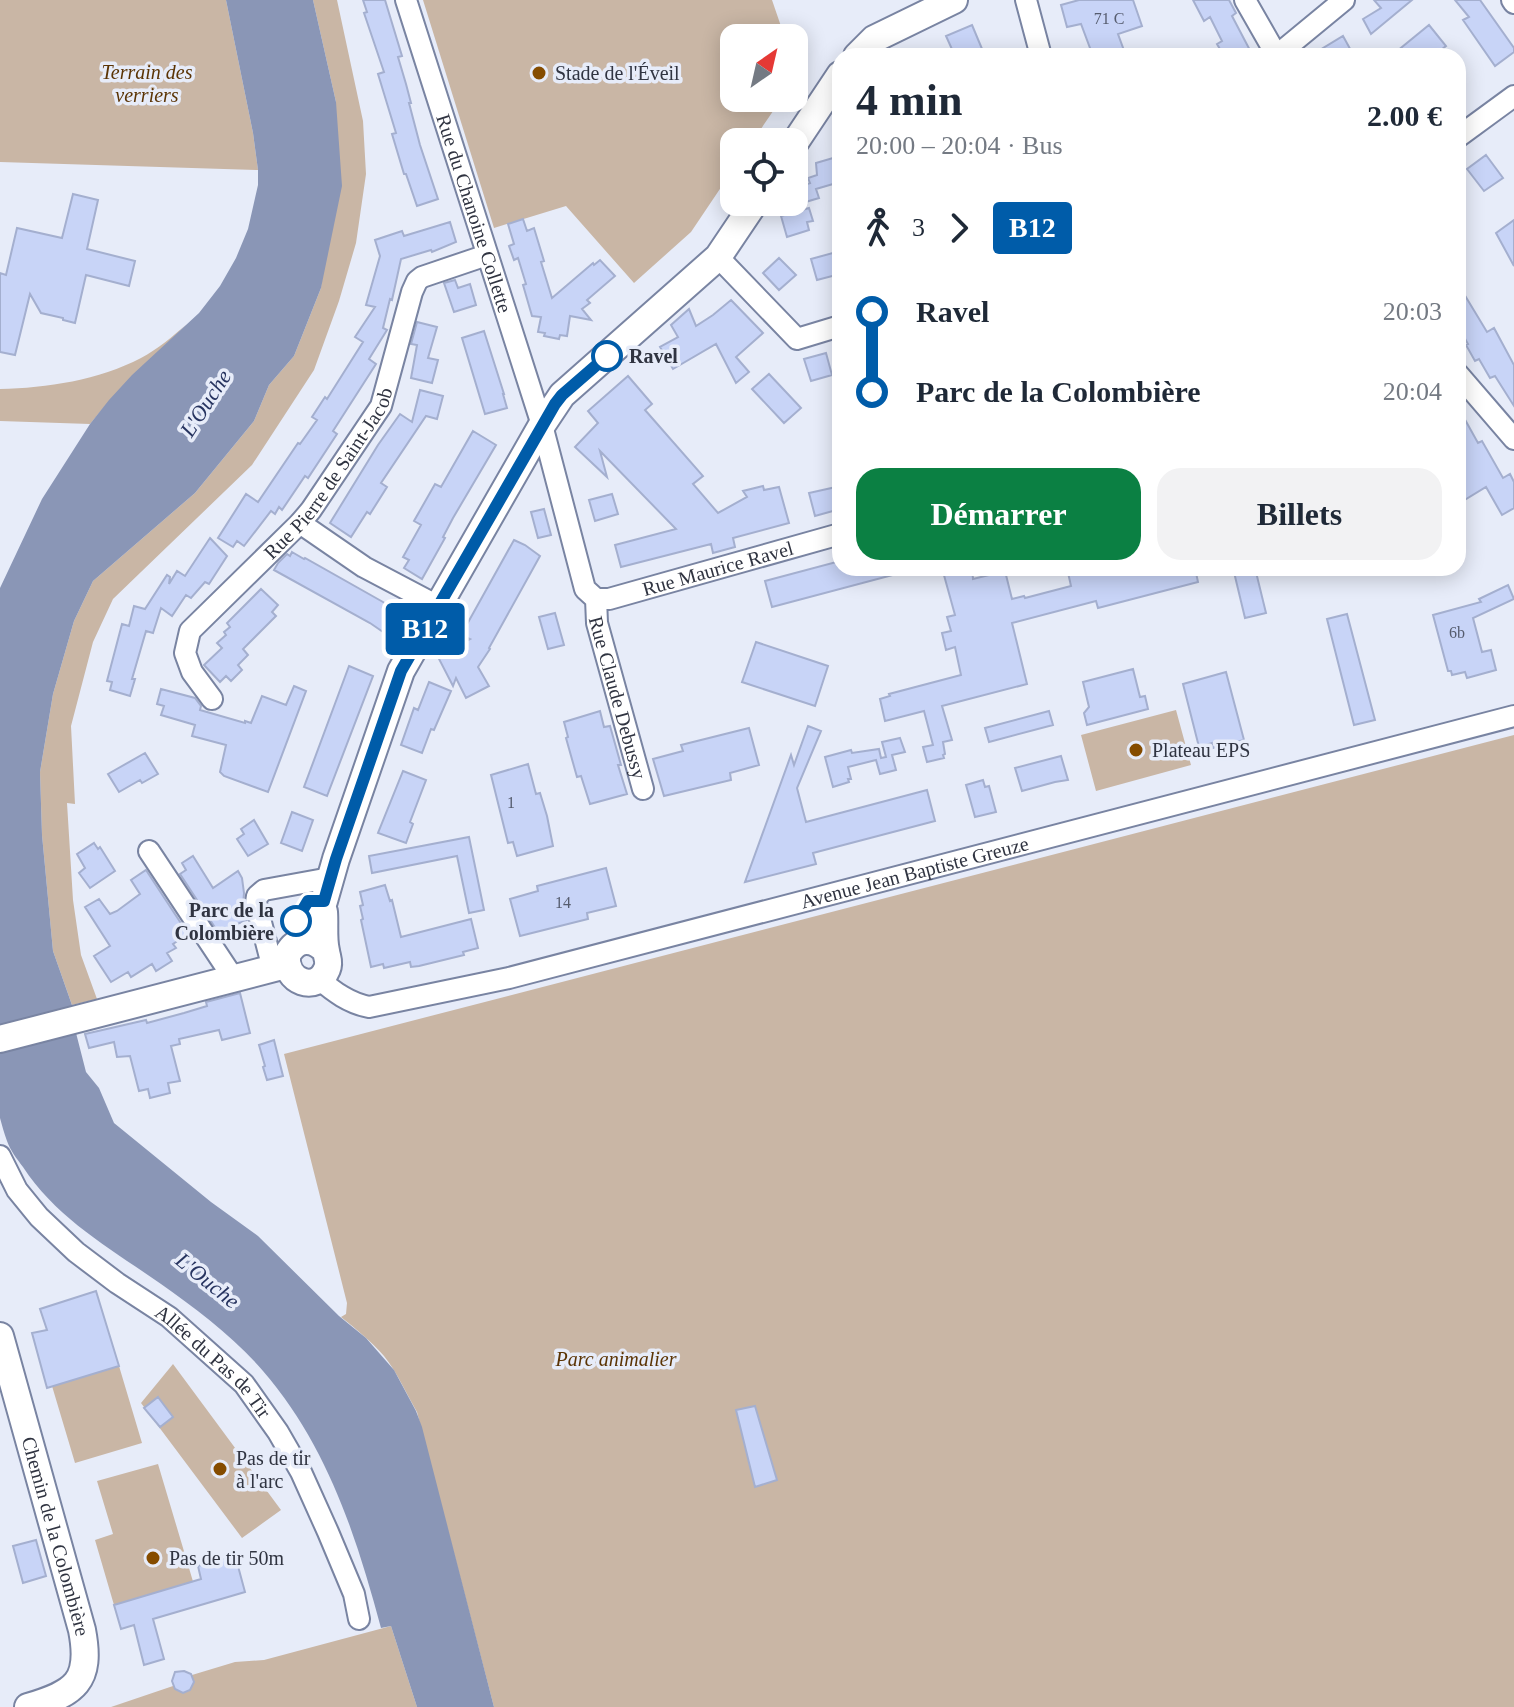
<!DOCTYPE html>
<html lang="fr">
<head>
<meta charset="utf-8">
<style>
  body { margin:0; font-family:Georgia,serif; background:#f2f2f3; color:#1f2937; height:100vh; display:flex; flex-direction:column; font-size:30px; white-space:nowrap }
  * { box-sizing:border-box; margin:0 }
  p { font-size:26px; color:#747a83 }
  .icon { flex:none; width:44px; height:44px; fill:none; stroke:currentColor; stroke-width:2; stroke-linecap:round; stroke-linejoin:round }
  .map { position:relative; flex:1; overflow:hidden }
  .details { position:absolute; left:832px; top:48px; width:634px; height:528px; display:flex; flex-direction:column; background:#fff; border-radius:24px; box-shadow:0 4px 20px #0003 }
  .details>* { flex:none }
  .badge { padding:0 16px; border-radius:6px; font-size:28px; line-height:52px }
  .needle { width:52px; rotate:34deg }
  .fabs { position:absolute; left:720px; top:24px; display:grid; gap:16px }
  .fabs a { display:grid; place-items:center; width:88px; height:88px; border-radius:16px; background:#fff; box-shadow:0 4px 20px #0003; font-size:40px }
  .map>.badge { position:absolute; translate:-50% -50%; box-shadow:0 0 0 4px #fff }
  .legs { display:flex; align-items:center; gap:12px; height:88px; padding:0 24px; font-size:26px }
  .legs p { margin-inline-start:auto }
  .headline { display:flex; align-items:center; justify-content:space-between; height:136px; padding:0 24px }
  h1 { font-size:44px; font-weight:700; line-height:60px }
  .primary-button { display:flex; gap:16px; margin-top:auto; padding:16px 24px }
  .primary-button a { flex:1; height:92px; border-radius:24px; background:#0b8043; color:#fff; font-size:32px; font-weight:700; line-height:92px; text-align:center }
  .primary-button a+a { background:#f2f2f3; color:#1f2937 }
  ul { padding:0 24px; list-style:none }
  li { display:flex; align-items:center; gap:28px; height:80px; font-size:30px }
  li i { display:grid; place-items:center; width:12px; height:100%; margin:0 10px; background:currentColor }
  li i::after { content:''; width:20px; height:20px; margin:-10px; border:6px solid; border-radius:50%; background:#fff }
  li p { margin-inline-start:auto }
  li:first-child i { background:linear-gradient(#0000 50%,currentColor 0) }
  li:last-child i { background:linear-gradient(currentColor 50%,#0000 0) }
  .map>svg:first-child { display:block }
  .green { fill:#c9b6a5 }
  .water { fill:#8a96b6 }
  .building { fill:#c8d4f7; stroke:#a4afcf; stroke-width:2 }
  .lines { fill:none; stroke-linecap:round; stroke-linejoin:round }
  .minor-casing { stroke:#7984a2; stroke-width:24 }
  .tertiary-casing { stroke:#7984a2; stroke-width:30 }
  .minor { stroke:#fff; stroke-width:20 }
  .tertiary { stroke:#fff; stroke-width:26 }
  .line-1-casing { stroke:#fff; stroke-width:18 }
  .line-1 { stroke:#005ca9; stroke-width:12 }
  .poi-dot { fill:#854c00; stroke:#e7ecf9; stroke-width:3 }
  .stop-1-dot { fill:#fff; stroke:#005ca9; stroke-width:4 }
  .labels { text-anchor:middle; stroke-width:7; stroke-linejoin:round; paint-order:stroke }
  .number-label { font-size:16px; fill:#565c6e }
  .park-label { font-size:20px; font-style:italic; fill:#5b3405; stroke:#e7ecf9 }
  .poi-label { font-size:20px; fill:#303441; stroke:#e7ecf9; text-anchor:start }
  .street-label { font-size:20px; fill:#303441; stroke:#e7ecf9 }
  .stop-label { font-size:20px; font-weight:bold; fill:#303441; stroke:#e7ecf9; text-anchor:start }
  .water-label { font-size:22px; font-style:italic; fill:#273460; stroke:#e7ecf9 }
</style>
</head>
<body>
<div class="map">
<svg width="1514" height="1707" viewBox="0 0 1514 1707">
  <rect width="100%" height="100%" fill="#e7ecf9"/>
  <path class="green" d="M0,0H226L253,133L258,170L0,162Z
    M313,0H337L363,121L366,174L356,243L339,301L314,370L252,465L113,599L93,642L71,726L75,804L67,803L73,900L81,955L97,999L72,1005L53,951L42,835L40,772L53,694L74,621L93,581L195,493L254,421L269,385L294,356L321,288L336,102Z
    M423,0H772L785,38H734V98H782L752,142H734V168L691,232L634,283L566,206L494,228Z
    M187,324C154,357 119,387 90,424L0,421V389C47,388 99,380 141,358C158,349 173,336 187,324Z
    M1176,710L1191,765L1096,791L1081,735Z
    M1514,735V1707H494L417,1412C406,1393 397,1372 384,1356C371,1341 356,1329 341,1317L346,1314L347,1303L284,1054Z
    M173,1364L281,1510L242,1538L141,1403Z
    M119,1366L142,1443L75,1463L52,1386Z
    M158,1464L200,1605L121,1629L95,1540L113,1534L97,1481Z
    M391,1626L417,1707H111L173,1686C172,1672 182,1668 192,1675L235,1662L264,1660Z"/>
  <path class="water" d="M226,0H313L336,102L342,186L321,288L294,356L269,385L254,421L195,493L93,581L74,621L53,694L40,772L42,835L53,951L73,1008L75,1029L86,1072L99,1088L114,1123L211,1202L258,1236L339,1316L366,1338L394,1370L416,1411L422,1427L494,1707H417L391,1626L381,1628C356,1535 327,1445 263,1371C235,1338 195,1308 161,1284C111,1249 57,1219 23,1167C17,1159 10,1150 7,1141C4,1133 2,1125 0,1118V588L42,499L90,424L109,400L132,375L199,313L220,286L236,258L248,229L258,185V170L253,133Z"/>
  <path class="building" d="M363,0H385L402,56L398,57L406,84L411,103H409L420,145L438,199L417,206L406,174H404L392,134L396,133L378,74L384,72L364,13L367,12Z
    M1079,0H1133L1142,26L1118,34L1126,56H1093L1081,24L1067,27L1061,5Z
    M1193,0H1229L1236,13L1232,16L1253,56H1224L1217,44L1222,41L1210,17L1204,21Z
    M1374,0H1412L1371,34L1363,19L1381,8Z
    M1455,0H1480L1514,48V52L1495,66L1463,20L1469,17Z
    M972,25L985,56H955L946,36Z
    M1429,25L1446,46L1433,56H1391Z
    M1343,36L1354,56H1310Z
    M1486,155L1503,178L1484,191L1467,169Z
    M833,158L835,164L840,162V182L816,189L819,198L799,204L794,188L810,183L808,178L817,175L816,163Z
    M73,194L98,200L87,249L135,261L129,286L86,275L75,323L63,320V318L41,313L30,294L15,355L0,352V273L6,275L17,228L62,238Z
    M809,208L813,221L807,222L809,230L787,237L781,216Z
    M523,219L527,231L534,228L544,261L541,262L552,298L593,263L594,265L600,260L615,276L587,300L590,303L582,309L591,320L570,316L567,336L560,335L559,339L544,336L545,333L538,332L541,317L532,316L523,285L526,284L518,258L514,260L509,246L514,244L508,224Z
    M1514,220V266L1496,233Z
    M450,222L456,242L432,252L431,250L401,259L392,300L390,299L383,328L387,330L369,359L376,364L333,431L337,434L308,478L305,476L282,510L279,507L275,514L271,511L244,546L237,541L233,547L218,538L246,494L258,502L298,443L300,444L317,420L312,417L325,397L327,399L363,342L355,337L375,307L366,305L380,256L375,240L402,231L404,236Z
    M840,251V274L817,280L811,259Z
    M779,258L796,275L779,290L763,273Z
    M455,280L458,288L470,284L476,305L454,312L444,283Z
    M1458,284L1487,332L1494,328L1514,365V406L1495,376L1490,378L1479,359L1475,361L1466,345L1468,344L1458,326Z
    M731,300L763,333L736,357L749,372L736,383L716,344L673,369L660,347L678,337L671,325L689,309L696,326L713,315Z
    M417,322L437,327L428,358L438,360L432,383L411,378L417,345L411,344Z
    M484,331L504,394H503L507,408L485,414L462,338Z
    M826,353L832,375L811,381L804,359Z
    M769,374L801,408L784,423L752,389Z
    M628,376L652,404L645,410L703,476L693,484L718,513L747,497L743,491L763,486L764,490L779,487L789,523L733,538L735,547L713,553L711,544L621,567L615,545L676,529L600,451L607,477L575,447L598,423L588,411Z
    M420,390L443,396L437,419L426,416L381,483L387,487L370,514L367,512L351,537L330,523L378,445L400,414L412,422Z
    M1458,407L1478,443L1482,441L1503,478L1510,474L1514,482V508L1502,515L1486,487L1458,504Z
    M473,431L496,445L453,518L443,537L445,538L422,579L404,568L409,560L403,557L421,525L414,521L435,484L441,487Z
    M836,487L840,509L815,516L809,493Z
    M612,494L618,514L595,521L589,500Z
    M544,509L551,535L538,538L531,512Z
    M210,538L227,556L220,567L209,584L205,582L191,598L186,595L172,616L161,608L153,633L146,631L132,679H135L130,696L110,690L112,682L107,681L122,624L129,626L134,606L145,609L167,575L170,577L169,584L177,571L185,576Z
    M514,540L525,545L540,556L489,648L490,649L478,667L489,686L466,698L456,678L453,686L438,657L470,639L461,635Z
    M292,552L304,559L305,558L383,602L401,614L389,636L370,623L274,570L278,563L287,554L290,556Z
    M840,561V568H904V572L772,607L765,581Z
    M942,568H972L973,579L1005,571L1012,599L1024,596L1025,598L1071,586L1067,568H1140L1141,574L1163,568H1195L1198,582L1098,608L1096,601L1012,623L1027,684L942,706L952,740L943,742L945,754L943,755L944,758L927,762L923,747L933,745L924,711L885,721L880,699L890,696L889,694L961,675L955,647L946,650L942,633L951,631L947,617L955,615Z
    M1233,568H1255L1266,613L1245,618Z
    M1508,585L1514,599L1473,618L1482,652L1491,650L1496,670L1467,678L1465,672L1452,675L1451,671H1448L1433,615L1481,602L1479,599Z
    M261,589L278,605L272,612L276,616L243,649L248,655L238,665L242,670L231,681L226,676L220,682L204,665L222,648L217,643L226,635L224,632L230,627L227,623Z
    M555,613L564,645L548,649L539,617Z
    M1347,614L1375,720L1354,725L1327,619Z
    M756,642L828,666L815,706L742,682Z
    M349,666L373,676L327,796L304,787Z
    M1133,669L1140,697L1145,696L1148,709L1087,725L1084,713L1089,707L1083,682Z
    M1226,672L1244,740L1213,748L1212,743L1199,747L1183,684Z
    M429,682L451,691L434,730L431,729L422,753L401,745L414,708L418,710Z
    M294,686L306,691L268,792L224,776L220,772L226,745L192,736L195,725L161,715L164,706L157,704L161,689L195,698L201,706L200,710L245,723V721L251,723L262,696L286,705Z
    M600,711L604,727L610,726L621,765H618L627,794L590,804L581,776L577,777L566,738L568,737L564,722Z
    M1049,711L1053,725L989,742L985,728Z
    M808,726L821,731L797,788L806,822L927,790L935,821L813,853L816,864L745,882L791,755L794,765Z
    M749,728L759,765L730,773L731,780L664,796L653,759L683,751L681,745Z
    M900,738L905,752L892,755L896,770L880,774L876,760L848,767L851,779H848L849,782L833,787L825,757L851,750L852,753L879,749L881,758L886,757L882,742Z
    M145,753L158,774L142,783L140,780L119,792L108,774Z
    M1061,756L1068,780L1055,782L1022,791L1015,768Z
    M528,764L536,794L540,793L547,816L553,846L517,856L513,842L508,843L491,775Z
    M403,771L426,780L410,822L413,824L406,843L378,833Z
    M983,780L985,787L989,786L996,812L975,817L966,785Z
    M292,812L313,820L302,851L281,843Z
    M254,820L268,844L248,856L237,839L244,834L241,829Z
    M469,837L484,910L469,913L457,856L372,873L369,856Z
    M94,843L98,849L100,847L115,871L90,888L79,873L85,868L77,854Z
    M193,856L213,888L238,871L242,878L244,893L243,906L247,920L218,932L180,874L186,870L182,863Z
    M606,868L616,906L587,913L588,919L520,936L510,899L538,891L537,886Z
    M146,870L188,934L173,944L176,948L167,953L172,961L156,971L152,964L131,977L128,972L111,982L94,956L110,946L85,907L99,899L110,914L117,911L140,894L131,880Z
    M385,885L390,901L392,900L401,937L471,919L478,948L463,952L464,955L419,966L411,967L410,962L384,968L383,964L371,967L361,920L363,919L360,906L363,905L360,892Z
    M240,993L250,1033L222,1040L219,1030L179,1039L180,1044L171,1046L180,1081L168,1083L170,1093L150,1098L148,1089L139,1091L130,1056L117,1057L114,1042L89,1048L85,1034L146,1020L147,1023L184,1013L207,1006L206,1002Z
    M274,1040L283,1076L267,1080L263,1067L265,1066L259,1045Z
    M96,1291L119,1366L47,1388L32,1333L47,1330L40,1309Z
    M158,1397L173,1417L160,1427L144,1408Z
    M755,1406L777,1480L755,1487L736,1410Z
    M36,1540L46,1576L23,1583L13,1546Z
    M235,1555L245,1592L153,1619L164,1659L144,1665L134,1625L121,1629L114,1605L201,1579L198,1566Z
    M184,1671L191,1674L194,1682L190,1690L183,1693L175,1689L172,1681L175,1672Z"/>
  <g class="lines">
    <defs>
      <g id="minor">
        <path id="s1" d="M406,0L542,425L585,589L596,599L597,623L643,789"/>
        <path d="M1026,0L1041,56"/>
        <path d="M1245,0L1277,56"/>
        <path d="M1512,0L1514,3"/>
        <path d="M1276,56L1344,0"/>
        <path d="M1458,137L1514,96"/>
        <path d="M718,257L797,339L840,326"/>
        <path d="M1458,374L1514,439"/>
        <path d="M300,523L364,567L438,606"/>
        <path id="s2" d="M596,599H609L840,534"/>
        <path id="s3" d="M212,699L192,672L185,653L190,631L300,523L311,510L381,406L412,292L417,281L422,277L487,255"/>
        <path d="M149,851L234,979"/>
        <path d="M273,969L256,903L257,896L264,890L330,878"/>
        <path id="s4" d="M319,979C334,992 349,1003 369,1007L509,978L1514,716"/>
        <path id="s5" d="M0,1156L17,1190L39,1217L76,1252L117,1283L169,1317L244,1384L278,1432L301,1472L328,1532L354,1594L359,1619"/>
      </g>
      <g id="tertiary">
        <path d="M857,56L874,39L954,0"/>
        <path d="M794,144L840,75"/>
        <path d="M324,912C325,924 323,939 326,951C327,958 330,962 327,969C317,994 284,982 287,955C296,938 312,936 326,951"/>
        <path d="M307,940L324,901L336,859L401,671L542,425L562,395L718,257L755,202"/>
        <path d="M0,1039L286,965"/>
        <path id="s6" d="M0,1336L82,1630C92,1682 75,1693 28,1707"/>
      </g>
    </defs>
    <use href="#minor" class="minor-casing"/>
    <use href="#tertiary" class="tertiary-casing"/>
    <use href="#minor" class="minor"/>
    <use href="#tertiary" class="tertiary"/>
  </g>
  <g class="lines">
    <defs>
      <path id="line-1" d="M296,921L308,901H324L336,859L401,671L555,404L562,395L607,356"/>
    </defs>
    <use href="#line-1" class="line-1-casing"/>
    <use href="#line-1" class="line-1"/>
  </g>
  <g class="poi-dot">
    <circle cx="539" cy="73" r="8"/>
    <circle cx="1136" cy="750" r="8"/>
    <circle cx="220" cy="1469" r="8"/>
    <circle cx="153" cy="1558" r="8"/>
  </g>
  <g class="stop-1-dot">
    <circle cx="607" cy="356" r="14"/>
    <circle cx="296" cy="921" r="14"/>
  </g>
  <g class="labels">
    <g class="number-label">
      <text x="1109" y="24">71 C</text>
      <text x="1457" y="638">6b</text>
      <text x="511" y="808">1</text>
      <text x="563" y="908">14</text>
    </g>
    <g class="park-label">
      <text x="147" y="79">Terrain des<tspan x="147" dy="23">verriers</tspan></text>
      <text x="616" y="1366">Parc animalier</text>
    </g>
    <g class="poi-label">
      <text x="555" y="80">Stade de l'Éveil</text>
      <text x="1152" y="757">Plateau EPS</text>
      <text x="236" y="1465">Pas de tir<tspan x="236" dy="23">à l'arc</tspan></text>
      <text x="169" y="1565">Pas de tir 50m</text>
    </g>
    <g class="street-label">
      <text dy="7" stroke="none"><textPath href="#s1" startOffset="224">Rue du Chanoine Collette</textPath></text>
      <text dy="7" stroke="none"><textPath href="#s3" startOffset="288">Rue Pierre de Saint-Jacob</textPath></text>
      <text dy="7" stroke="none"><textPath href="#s2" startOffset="126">Rue Maurice Ravel</textPath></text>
      <text dy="7" stroke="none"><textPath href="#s1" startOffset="732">Rue Claude Debussy</textPath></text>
      <text dy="7" stroke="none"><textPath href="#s4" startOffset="620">Avenue Jean Baptiste Greuze</textPath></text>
      <text dy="7" stroke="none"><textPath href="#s5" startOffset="300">Allée du Pas de Tir</textPath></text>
      <text dy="7" stroke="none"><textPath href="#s6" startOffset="208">Chemin de la Colombière</textPath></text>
    </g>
    <g class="stop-label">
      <text x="629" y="363">Ravel</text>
      <text x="274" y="917" text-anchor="end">Parc de la<tspan x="274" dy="23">Colombière</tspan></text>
    </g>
    <g class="water-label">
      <text transform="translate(205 403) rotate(-57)" y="8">L'Ouche</text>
      <text transform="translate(208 1280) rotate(39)" y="8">L'Ouche</text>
    </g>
  </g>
</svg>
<div class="fabs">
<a><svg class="needle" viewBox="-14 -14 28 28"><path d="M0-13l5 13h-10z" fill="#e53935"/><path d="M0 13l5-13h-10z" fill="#747a83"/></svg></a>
<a><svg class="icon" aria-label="locate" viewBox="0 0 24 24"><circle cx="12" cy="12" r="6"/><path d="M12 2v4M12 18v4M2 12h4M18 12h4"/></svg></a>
</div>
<b class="badge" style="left:425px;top:629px;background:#005ca9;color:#fff">B12</b>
<section class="details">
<div class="headline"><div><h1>4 min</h1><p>20:00 – 20:04 · Bus</p></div><b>2.00 €</b></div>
<div class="legs"><svg class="icon" aria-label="walk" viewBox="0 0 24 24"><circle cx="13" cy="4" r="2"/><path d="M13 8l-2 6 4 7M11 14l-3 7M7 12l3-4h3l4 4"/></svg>3<svg class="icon" aria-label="forward" viewBox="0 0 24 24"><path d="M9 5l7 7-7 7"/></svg><b class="badge" style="background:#005ca9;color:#fff">B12</b></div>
<ul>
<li><i style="color:#005ca9"></i><b>Ravel</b><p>20:03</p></li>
<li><i style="color:#005ca9"></i><b>Parc de la Colombière</b><p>20:04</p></li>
</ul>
<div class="primary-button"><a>Démarrer</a><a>Billets</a></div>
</section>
</div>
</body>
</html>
